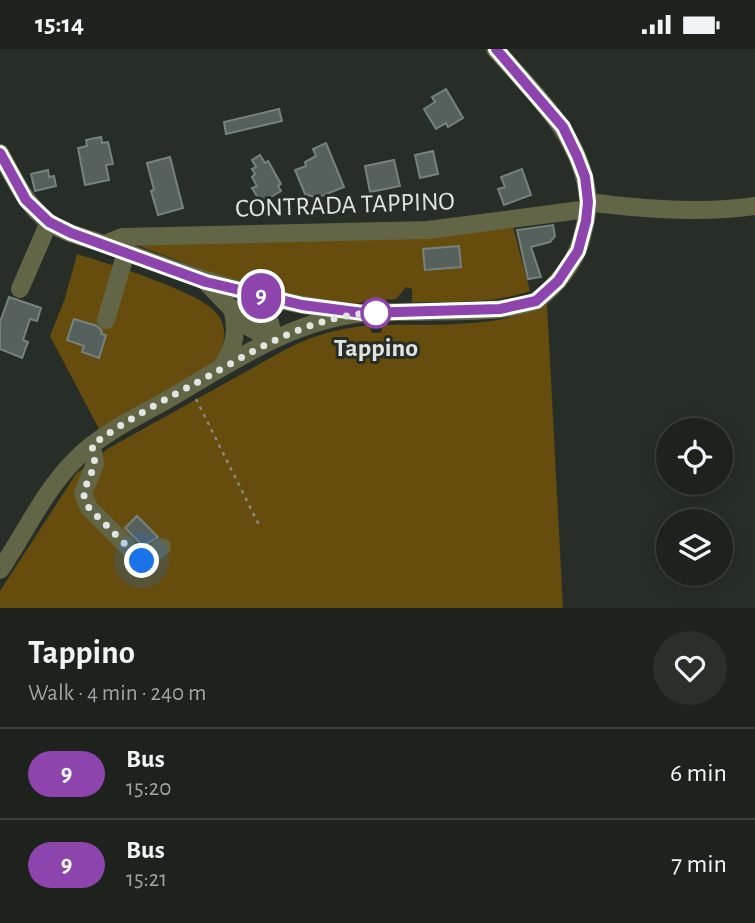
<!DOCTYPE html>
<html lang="en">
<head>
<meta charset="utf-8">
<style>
  body { margin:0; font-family:"Alegreya Sans",sans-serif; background:#2a2f2a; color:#f1f3f6; height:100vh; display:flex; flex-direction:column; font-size:26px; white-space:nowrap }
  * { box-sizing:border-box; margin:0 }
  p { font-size:23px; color:#a0a4a4 }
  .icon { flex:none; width:38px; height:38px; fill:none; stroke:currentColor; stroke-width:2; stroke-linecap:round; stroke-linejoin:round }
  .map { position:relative; height:559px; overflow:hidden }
  .sheet { display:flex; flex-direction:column; background:#1d221d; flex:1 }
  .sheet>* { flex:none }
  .badge { padding:0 14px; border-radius:23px; font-size:24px; line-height:46px }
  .controls { position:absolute; left:656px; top:369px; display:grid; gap:14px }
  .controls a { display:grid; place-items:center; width:77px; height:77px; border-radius:50%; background:#1d221d; box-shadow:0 4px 18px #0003,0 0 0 2px #3b3f3b; font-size:35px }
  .you { position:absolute; width:35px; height:35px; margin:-18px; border:5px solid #fff; border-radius:50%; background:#1a73e8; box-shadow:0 0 0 10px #1a73e833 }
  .map>.badge { position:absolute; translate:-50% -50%; box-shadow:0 0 0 4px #fff }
  .round { display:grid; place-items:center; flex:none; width:74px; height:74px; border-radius:37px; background:#2a2f2a }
  .summary { display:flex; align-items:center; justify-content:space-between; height:119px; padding:0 28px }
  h1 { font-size:33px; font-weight:600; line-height:52px }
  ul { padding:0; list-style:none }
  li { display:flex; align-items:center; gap:21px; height:91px; padding:0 28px; border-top:2px solid #3b3f3b }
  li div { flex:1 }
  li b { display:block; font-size:26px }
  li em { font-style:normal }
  li .badge { min-width:77px; font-weight:700; text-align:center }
  .status { display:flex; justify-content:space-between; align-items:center; height:49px; padding:0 35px; background:#1d221d; direction:ltr }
  .status svg { height:19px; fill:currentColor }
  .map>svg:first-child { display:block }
  .green { fill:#664d0d }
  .building { fill:#56615d; stroke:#76827e; stroke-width:2 }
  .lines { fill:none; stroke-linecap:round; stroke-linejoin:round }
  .path { stroke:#848a84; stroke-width:2.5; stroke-dasharray:3.5 5; stroke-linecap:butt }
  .minor { stroke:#626647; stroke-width:18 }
  .line-casing { stroke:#fff; stroke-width:16 }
  .line { stroke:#8e44ad; stroke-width:10 }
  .walk { stroke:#e1e5e1; stroke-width:7; stroke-dasharray:0 12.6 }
  .stop-dot { fill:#fff; stroke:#8e44ad; stroke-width:3.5 }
  .labels { text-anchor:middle; stroke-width:6; stroke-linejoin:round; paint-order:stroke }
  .street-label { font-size:26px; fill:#e1e5e1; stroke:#272e27 }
  .stop-label { font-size:26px; font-weight:bold; fill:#e1e5e1; stroke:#272e27 }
</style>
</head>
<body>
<div class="status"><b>15:14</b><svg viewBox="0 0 49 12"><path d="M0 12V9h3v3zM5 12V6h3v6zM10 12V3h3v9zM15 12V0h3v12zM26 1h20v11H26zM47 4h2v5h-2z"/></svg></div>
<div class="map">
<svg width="755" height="559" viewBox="0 0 755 559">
  <rect width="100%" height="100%" fill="#272e27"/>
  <path class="green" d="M512,174L530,242C492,255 452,253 412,253V240L406,238L396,250L366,252L347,258L257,241L131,194Z
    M77,205C106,214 202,243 217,265C231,283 223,304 209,318L99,380L50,287L65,249Z
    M547,255L563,559H0V542L76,425L88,415L109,399L281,303C310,287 336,280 369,276L372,284H381L383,276C433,275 502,280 547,255Z"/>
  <path class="building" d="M446,40L463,69L448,78L446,74L436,80L424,60L435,53L432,48Z
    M279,60L282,72L226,85L224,73Z
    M101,88L102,94L108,93L113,115L106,116L109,131L85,136L78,99L87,97L86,91Z
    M326,94L344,138L317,149L305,145L295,121L306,117L305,113L316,107L313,100Z
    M433,102L438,125L420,129L415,106Z
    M260,106L265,114L268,112L281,135L278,137L281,142L261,154L252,139L257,137L252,128L255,125L252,120L256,118L252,111Z
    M170,108L183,159L158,166L151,142L154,141L147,114Z
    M394,111L400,137L370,143L365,117Z
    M522,120L531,146L504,156L498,140L505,138L501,128Z
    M48,121L49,128L54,127L56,137L35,142L31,125Z
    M553,176L555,187L550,193L531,198L541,228L528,230L517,181Z
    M459,197L461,218L425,221L423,200Z
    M9,248L41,259L37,272L30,270L23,291L28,293L22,309L0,300V273Z
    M74,270L97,277L102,282L101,285L106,286L99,309L82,303L84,297L67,291Z
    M137,467L158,488L143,497L125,479Z"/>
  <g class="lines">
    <path class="path" d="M196,350L259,476"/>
    <path class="minor" d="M0,104C14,129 26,157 50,174C67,186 90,189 110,197C187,226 260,252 342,262
      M588,153C641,160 703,165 755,157
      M105,195L122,188L428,181L588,160
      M206,233L249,278L271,291
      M20,240L49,173
      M247,244C263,257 274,270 271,291
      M106,271L126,203
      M221,318C235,299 238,281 232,259
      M92,396L95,415L83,444L89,459L142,512L162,498
      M0,521C24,486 44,442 74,412C100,385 135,369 167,351C229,315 291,271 364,264C402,260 510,268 537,251C556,238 575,213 581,192C584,179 589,164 588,150C583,88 534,44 495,0"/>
  </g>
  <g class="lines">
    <defs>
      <path id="line" d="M0,104L26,151L49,173L71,184L206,233L302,256L363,264L500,260L536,252L558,232L578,202L586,172L588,153L585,128L577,107L563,78L496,0"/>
    </defs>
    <use href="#line" class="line-casing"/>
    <use href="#line" class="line"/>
    <path class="walk" d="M142,512L89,459L83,444L95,415L92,396C125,372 162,352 198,333C259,299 308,267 380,263L376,264"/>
  </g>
  <circle class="stop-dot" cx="376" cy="264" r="14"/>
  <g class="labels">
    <g class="street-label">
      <text transform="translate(345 155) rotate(-2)" y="9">CONTRADA TAPPINO</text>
    </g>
    <g class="stop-label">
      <text x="376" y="307">Tappino</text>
    </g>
  </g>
</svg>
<div class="controls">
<a><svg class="icon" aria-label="locate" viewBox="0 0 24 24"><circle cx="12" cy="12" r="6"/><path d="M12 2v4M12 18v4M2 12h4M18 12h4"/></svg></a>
<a><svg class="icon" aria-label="layers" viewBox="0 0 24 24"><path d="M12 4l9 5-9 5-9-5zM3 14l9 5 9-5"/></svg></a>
</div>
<div class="you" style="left:142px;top:512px"></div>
<b class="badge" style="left:261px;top:247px;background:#8e44ad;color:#fff">9</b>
</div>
<section class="sheet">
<div class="summary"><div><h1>Tappino</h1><p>Walk · 4 min · 240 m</p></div><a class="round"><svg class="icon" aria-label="heart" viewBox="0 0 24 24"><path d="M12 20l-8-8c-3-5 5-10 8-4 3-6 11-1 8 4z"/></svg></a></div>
<ul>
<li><span class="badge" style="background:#8e44ad;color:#fff">9</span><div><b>Bus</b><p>15:20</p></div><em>6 min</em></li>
<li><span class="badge" style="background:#8e44ad;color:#fff">9</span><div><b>Bus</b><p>15:21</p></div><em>7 min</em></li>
</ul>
</section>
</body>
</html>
